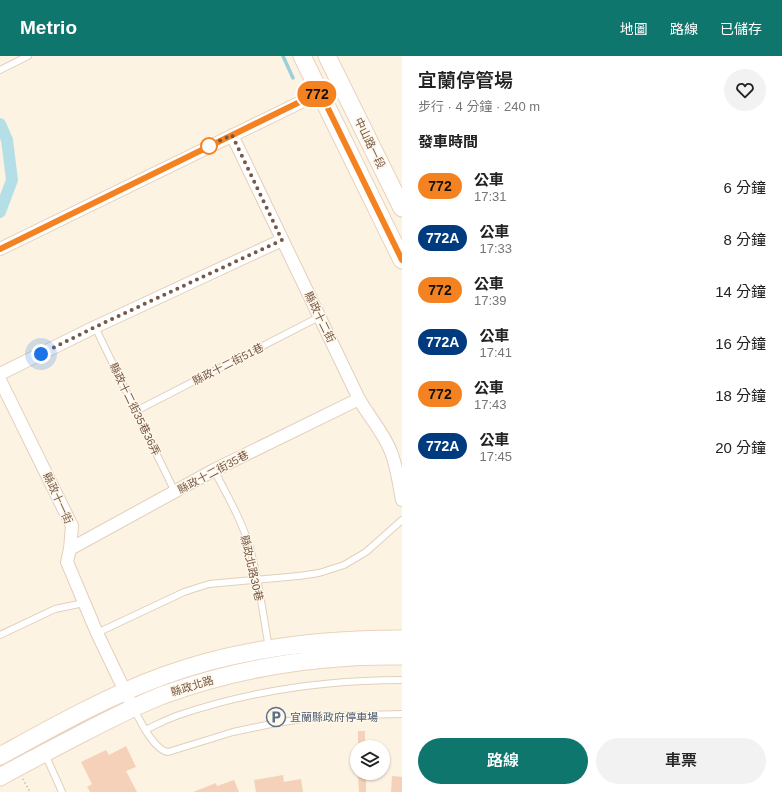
<!DOCTYPE html>
<html lang="zh-TW">
<head>
<meta charset="utf-8">
<style>
  body { margin:0; font-family:Arial,"Noto Sans TC",sans-serif; background:#f2f2f2; color:#222; height:100vh; display:flex; flex-direction:column; font-size:15px; white-space:nowrap }
  * { box-sizing:border-box; margin:0 }
  p { font-size:13px; color:#767676 }
  .icon { flex:none; width:22px; height:22px; fill:none; stroke:currentColor; stroke-width:2; stroke-linecap:round; stroke-linejoin:round }
  .map { position:relative; flex:1; overflow:hidden }
  .panel { display:flex; flex-direction:column; background:#fff; width:380px }
  .panel>* { flex:none }
  .badge { padding:0 8px; border-radius:13px; font-size:14px; line-height:26px }
  .fabs { position:absolute; left:350px; top:684px; display:grid; gap:8px }
  .fabs a { display:grid; place-items:center; width:40px; height:40px; border-radius:50%; background:#fff; box-shadow:0 1px 3px #0004; font-size:20px }
  .you { position:absolute; width:20px; height:20px; margin:-10px; border:3px solid #fff; border-radius:50%; background:#1a73e8; box-shadow:0 0 0 6px #1a73e833 }
  .map>.badge { position:absolute; translate:-50% -50%; box-shadow:0 0 0 2px #fff }
  h2 { padding:0 16px; font-size:15px; line-height:36px }
  .round { display:grid; place-items:center; flex:none; width:42px; height:42px; border-radius:21px; background:#f2f2f2 }
  .headline { display:flex; align-items:center; justify-content:space-between; height:68px; padding:0 16px }
  h1 { font-size:19px; font-weight:600; line-height:30px }
  .cta { display:flex; gap:8px; margin-top:auto; padding:8px 16px }
  .cta a { flex:1; height:46px; border-radius:24px; background:#0f766e; color:#fff; font-size:16px; font-weight:600; line-height:46px; text-align:center }
  .cta a+a { background:#f2f2f2; color:#222 }
  ul { padding:0; list-style:none }
  li { display:flex; align-items:center; gap:12px; height:52px; padding:0 16px }
  li div { flex:1 }
  li b { display:block; font-size:15px }
  li em { font-style:normal }
  li .badge { min-width:44px; font-weight:700; text-align:center }
  header { display:flex; align-items:center; gap:24px; box-sizing:border-box; height:56px; padding:0 20px; background:#0f766e; color:#fff }
  header strong { font-size:19px }
  nav { display:flex; gap:22px; margin-inline-start:auto; font-size:14px }
  main { display:flex; flex:1; min-height:0 }
  .map>svg:first-child { display:block }
  .lines { fill:none; stroke-linecap:round; stroke-linejoin:round }
  .stream { stroke:#9bcfda; stroke-width:3.5 }
  .canal { stroke:#b5dfe7; stroke-width:12 }
  .building { fill:#f4d1b8 }
  .lane-casing { stroke:#e2cfbd; stroke-width:8 }
  .street-casing { stroke:#e2cfbd; stroke-width:14 }
  .secondary-casing { stroke:#e9d2bd; stroke-width:19 }
  .path { stroke:#d8b49b; stroke-width:2; stroke-dasharray:1 3; stroke-linecap:butt }
  .lane { stroke:#fff; stroke-width:6 }
  .street { stroke:#fff; stroke-width:12 }
  .secondary { stroke:#fff; stroke-width:17 }
  .line-casing { stroke:#fff; stroke-width:9 }
  .line { stroke:#f58220; stroke-width:6 }
  .walk { stroke:#765947; stroke-width:4; stroke-dasharray:0 7.2 }
  .stop-dot { fill:#fff; stroke:#f58220; stroke-width:2 }
  .labels { text-anchor:middle; stroke-width:3; stroke-linejoin:round; paint-order:stroke }
  .street-label { font-size:11px; fill:#765947; stroke:#fff7e9 }
  .service-label { font-size:11px; fill:#4e5e75; stroke:#fff7e9; text-anchor:start }
</style>
</head>
<body>
<header>
<strong>Metrio</strong>
<nav><a>地圖</a><a>路線</a><a>已儲存</a></nav>
</header>
<main>
<div class="map">
<svg width="402" height="736" viewBox="0 0 402 736">
  <rect width="100%" height="100%" fill="#fdf3e2"/>
  <g class="lines">
    <path class="stream" d="M283,0L293,22"/>
    <path class="canal" d="M0,68L7,84L12,124L0,156"/>
  </g>
  <path class="building" d="M358,675H365V691H358Z
    M126,690L136,711L126,715L137,736H90L87,731L92,728L81,706L106,694L109,699Z
    M358,717H366V736H359Z
    M283,719L284,726L301,723L303,736H256L254,724Z
    M392,720L402,721V736H391Z
    M234,724L239,736H193L216,727L217,730Z"/>
  <g class="lines">
    <defs>
      <path id="lane" d="M0,14L28,0
        M95,271L175,436
        M136,355L319,261
        M214,414C227,439 242,465 250,492C259,525 263,559 269,592
        M97,577L184,536L209,528L299,520L319,517L344,509L366,496L402,464
        M0,579L55,553L84,547
        M134,653C140,665 154,694 168,696L233,676L276,667L322,660L402,658
        M145,674C156,669 167,663 179,659C250,635 327,624 402,624
        M45,698L62,736"/>
      <path id="street" d="M232,79L359,343C369,361 384,377 391,396C397,411 399,428 402,444
        M0,193L340,27
        M0,318L95,271L282,184
        M0,324L72,470L70,493L67,506L97,577L133,652
        M70,493L214,414L359,343"/>
      <path id="secondary" d="M302,0L402,204
        M327,0L402,152
        M0,700C53,671 106,641 163,620C239,592 322,583 402,583
        M0,721C27,706 54,692 81,678C108,664 135,650 163,639C240,611 321,599 402,600"/>
    </defs>
    <use href="#lane" class="lane-casing"/>
    <use href="#street" class="street-casing"/>
    <use href="#secondary" class="secondary-casing"/>
    <path class="path" d="M23,723L30,736"/>
    <use href="#lane" class="lane"/>
    <use href="#street" class="street"/>
    <use href="#secondary" class="secondary"/>
  </g>
  <g class="lines">
    <defs>
      <path id="line" d="M0,193L320,36L402,204"/>
    </defs>
    <use href="#line" class="line-casing"/>
    <use href="#line" class="line"/>
    <path class="walk" d="M41,298L95,271L282,184L232,79L204,92L209,90"/>
  </g>
  <defs>
    <symbol id="parking-ring" viewBox="-11 -11 22 22"><circle r="9.5" fill="#fff7e9" stroke="#5c6f8a" stroke-width="1.5"/><path d="M-3.5-5.5H1a3.5 3.5 0 0 1 0 7H-1V5.5H-3.5ZM-1-3.4V-.6H.8a1.4 1.4 0 0 0 0-2.8Z" fill="#5c6f8a"/></symbol>
  </defs>
  <g fill-rule="evenodd">
    <use href="#parking-ring" x="265" y="650" width="22" height="22"/>
  </g>
  <circle class="stop-dot" cx="209" cy="90" r="8"/>
  <g class="labels">
    <g class="street-label">
      <text transform="translate(370 87) rotate(64)" y="4">中山路一段</text>
      <text transform="translate(320 261) rotate(64)" y="4">縣政十二街</text>
      <text transform="translate(228 308) rotate(-27)" y="4">縣政十二街51巷</text>
      <text transform="translate(135 353) rotate(64)" y="4">縣政十二街35巷36弄</text>
      <text transform="translate(213 416) rotate(-28)" y="4">縣政十二街35巷</text>
      <text transform="translate(58 442) rotate(65)" y="4">縣政十一街</text>
      <text transform="translate(252 512) rotate(77)" y="4">縣政北路30巷</text>
      <text transform="translate(192 630) rotate(-17)" y="4">縣政北路</text>
    </g>
    <g class="service-label">
      <text x="290" y="665">宜蘭縣政府停車場</text>
    </g>
  </g>
</svg>
<div class="fabs">
<a><svg class="icon" aria-label="layers" viewBox="0 0 24 24"><path d="M12 4l9 5-9 5-9-5zM3 14l9 5 9-5"/></svg></a>
</div>
<div class="you" style="left:41px;top:298px"></div>
<b class="badge" style="left:317px;top:38px;background:#f58220;color:#111">772</b>
</div>
<section class="panel">
<div class="headline"><div><h1>宜蘭停管場</h1><p>步行 · 4 分鐘 · 240 m</p></div><a class="round"><svg class="icon" aria-label="heart" viewBox="0 0 24 24"><path d="M12 20l-8-8c-3-5 5-10 8-4 3-6 11-1 8 4z"/></svg></a></div>
<h2>發車時間</h2>
<ul>
<li><span class="badge" style="background:#f58220;color:#111">772</span><div><b>公車</b><p>17:31</p></div><em>6 分鐘</em></li>
<li><span class="badge" style="background:#003b80;color:#fff">772A</span><div><b>公車</b><p>17:33</p></div><em>8 分鐘</em></li>
<li><span class="badge" style="background:#f58220;color:#111">772</span><div><b>公車</b><p>17:39</p></div><em>14 分鐘</em></li>
<li><span class="badge" style="background:#003b80;color:#fff">772A</span><div><b>公車</b><p>17:41</p></div><em>16 分鐘</em></li>
<li><span class="badge" style="background:#f58220;color:#111">772</span><div><b>公車</b><p>17:43</p></div><em>18 分鐘</em></li>
<li><span class="badge" style="background:#003b80;color:#fff">772A</span><div><b>公車</b><p>17:45</p></div><em>20 分鐘</em></li>
</ul>
<div class="cta"><a>路線</a><a>車票</a></div>
</section>
</main>
</body>
</html>
